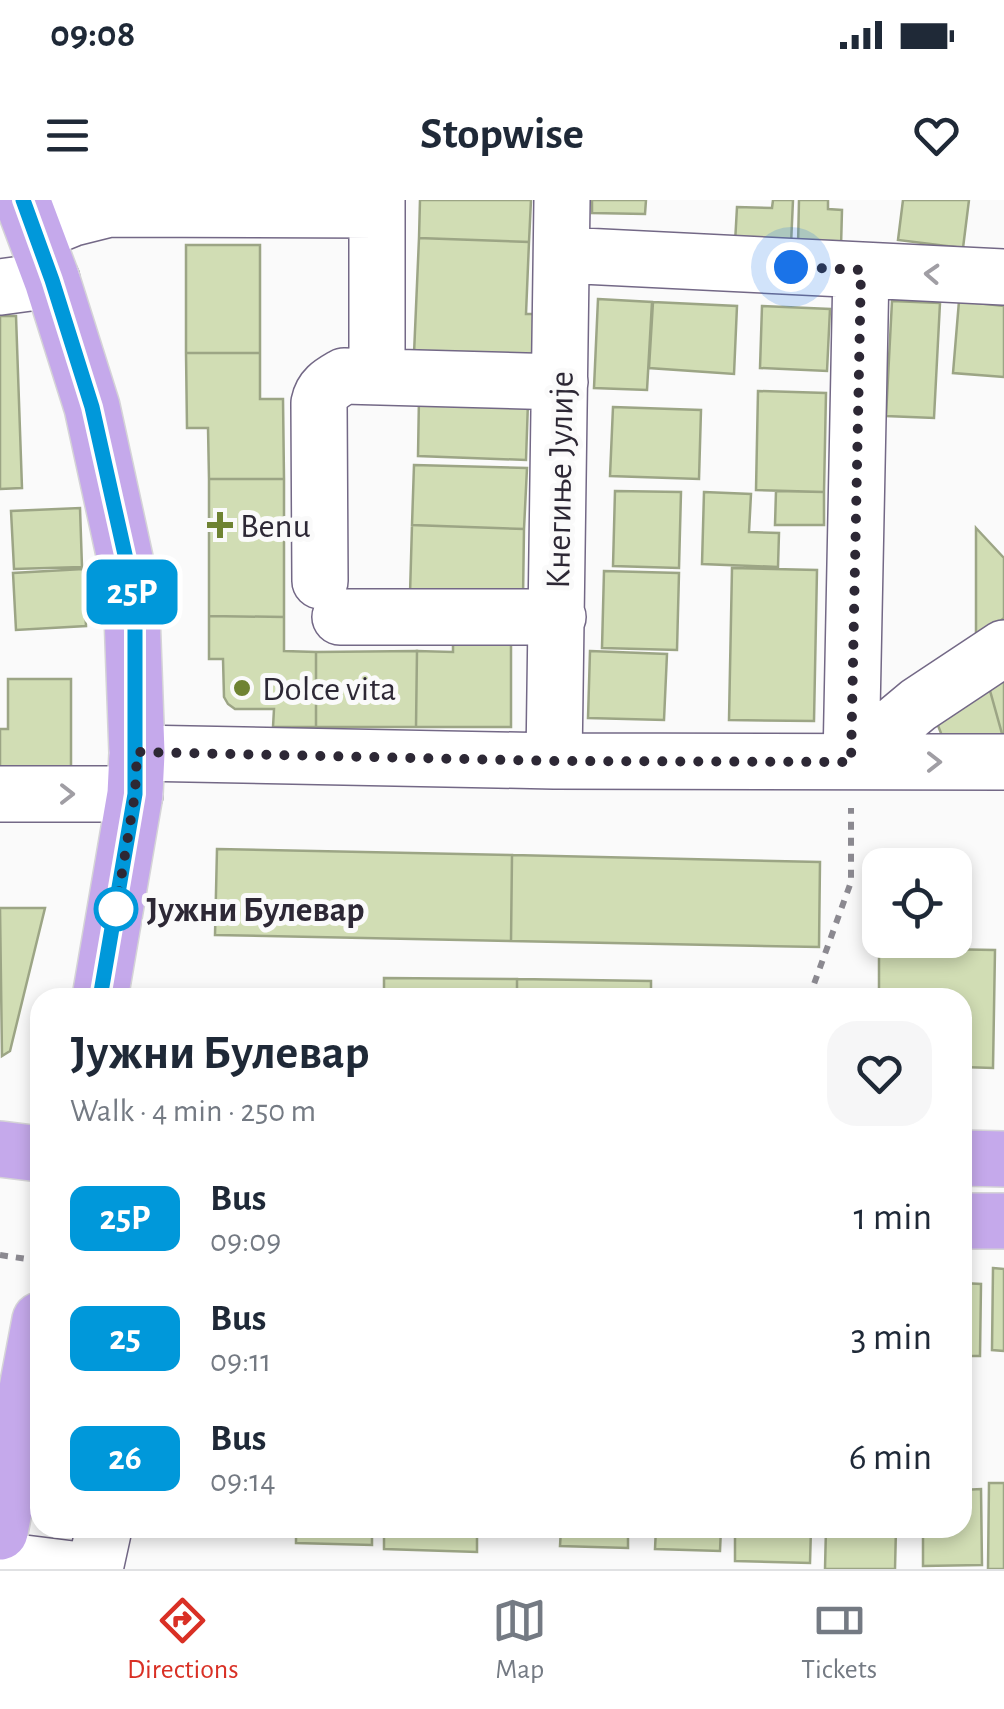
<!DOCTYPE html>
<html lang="en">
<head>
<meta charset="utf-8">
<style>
  body { margin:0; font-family:"Alegreya Sans",sans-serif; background:#f6f6f7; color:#1f2937; height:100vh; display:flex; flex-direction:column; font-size:38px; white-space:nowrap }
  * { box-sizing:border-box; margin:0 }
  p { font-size:32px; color:#747a83 }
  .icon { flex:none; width:55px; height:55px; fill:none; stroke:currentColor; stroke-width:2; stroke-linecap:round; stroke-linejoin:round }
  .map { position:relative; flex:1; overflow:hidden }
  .panel { position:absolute; left:30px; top:788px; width:942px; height:550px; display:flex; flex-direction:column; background:#fff; border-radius:30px; box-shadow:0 5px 15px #0003 }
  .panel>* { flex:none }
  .badge { padding:0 20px; border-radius:15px; font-size:35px; line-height:65px }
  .buttons { position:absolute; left:862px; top:648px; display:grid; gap:20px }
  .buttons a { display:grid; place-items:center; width:110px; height:110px; border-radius:20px; background:#fff; box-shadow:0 5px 15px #0003; font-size:50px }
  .you { position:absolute; width:50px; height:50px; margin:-25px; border:8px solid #fff; border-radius:50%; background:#1a73e8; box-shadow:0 0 0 15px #1a73e833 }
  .map>.badge { position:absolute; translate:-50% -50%; box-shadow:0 0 0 5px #fff }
  .round { display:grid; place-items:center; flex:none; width:105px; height:105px; border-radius:30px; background:#f6f6f7 }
  .summary { display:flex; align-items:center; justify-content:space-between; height:170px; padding:0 40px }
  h1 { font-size:48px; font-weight:700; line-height:75px }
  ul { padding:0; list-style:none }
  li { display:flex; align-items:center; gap:30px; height:120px; padding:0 40px }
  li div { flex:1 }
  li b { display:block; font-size:38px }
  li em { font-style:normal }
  li .badge { min-width:110px; font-weight:700; text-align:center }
  .status { display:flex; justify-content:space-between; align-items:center; height:70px; padding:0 50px; background:#fff; direction:ltr }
  .status svg { height:28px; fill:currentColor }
  header { display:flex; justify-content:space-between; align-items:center; height:130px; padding:0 40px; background:#fff; font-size:45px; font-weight:700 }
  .tab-bar { display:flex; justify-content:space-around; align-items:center; height:140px; border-top:2px solid #e0e1e3; background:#fff; font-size:28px; color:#747a83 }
  .tab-bar a { display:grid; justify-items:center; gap:5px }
  .tab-bar .active { color:#d93025 }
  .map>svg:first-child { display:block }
  .building { fill:#d1ddb4; stroke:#9ca585; stroke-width:2.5 }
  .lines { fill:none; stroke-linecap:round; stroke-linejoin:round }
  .minor-casing { stroke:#736886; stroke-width:58 }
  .major-casing { stroke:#d5d4d7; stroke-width:58 }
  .path { stroke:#8b8990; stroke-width:6; stroke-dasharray:8 8; stroke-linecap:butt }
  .minor { stroke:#fff; stroke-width:55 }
  .major { stroke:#c5a9eb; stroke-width:55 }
  .oneway { stroke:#a09ea4 }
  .line-casing { stroke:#fff; stroke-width:22 }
  .line { stroke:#0098da; stroke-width:15 }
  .walk { stroke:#2d2835; stroke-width:10; stroke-dasharray:0 18 }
  .poi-dot { fill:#6f8333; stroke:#fafafa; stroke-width:4 }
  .stop-dot { fill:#fff; stroke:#0098da; stroke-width:5 }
  .labels { text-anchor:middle; stroke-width:10; stroke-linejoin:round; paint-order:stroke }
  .street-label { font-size:35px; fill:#2d2835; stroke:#fafafa }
  .poi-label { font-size:35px; fill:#2d2835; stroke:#fafafa; text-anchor:start }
  .stop-label { font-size:35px; font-weight:bold; fill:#2d2835; stroke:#fafafa; text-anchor:start }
</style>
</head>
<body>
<div class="status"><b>09:08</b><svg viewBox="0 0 49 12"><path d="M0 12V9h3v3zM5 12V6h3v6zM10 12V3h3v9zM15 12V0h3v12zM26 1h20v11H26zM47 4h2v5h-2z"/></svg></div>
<header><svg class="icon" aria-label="menu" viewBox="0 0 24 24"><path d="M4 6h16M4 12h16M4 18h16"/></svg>Stopwise<svg class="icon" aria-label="heart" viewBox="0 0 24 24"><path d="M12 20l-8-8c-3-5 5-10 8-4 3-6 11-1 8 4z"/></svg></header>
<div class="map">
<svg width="1004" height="1369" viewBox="0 0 1004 1369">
  <rect width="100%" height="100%" fill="#fafafa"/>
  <path class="building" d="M420,0H531L529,42L419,38Z
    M592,0H646L645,14L592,13Z
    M773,0H793L791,45L735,43L737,7L772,8Z
    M799,0H828V9L842,10L841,47L798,46Z
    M903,0H969L963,48L898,40Z
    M419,38L529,42L526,114H543L541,158L414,154Z
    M186,45H260V153H186Z
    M598,99L652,102L647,190L594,188Z
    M892,101L940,103L934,218L886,216Z
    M959,101L1004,106V177L953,173Z
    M653,102L737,106L734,174L649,168Z
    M762,106L830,109L827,171L760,168Z
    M0,116H16L22,288L0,289Z
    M186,153H260V199H283L284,279H209L208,228H187Z
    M758,191L826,193L824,292L756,290Z
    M419,197L528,202L526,260L418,256Z
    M613,207L701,210L699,279L610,276Z
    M414,265L527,268L524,329L412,325Z
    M209,279H284V417L209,416Z
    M615,291L681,292L679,368L613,366Z
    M776,291L824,292V325H775Z
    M704,292L751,294L749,332L779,333L778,367L702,364Z
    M80,308L82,367L14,369L11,311Z
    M412,325L524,329L523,398L410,394Z
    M976,328L1004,358V418L976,440Z
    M732,368L817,370L814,521L729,520Z
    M83,369L86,426L16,430L13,373Z
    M604,371L679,373L677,450L602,448Z
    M209,416L284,417V451L316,452V527H273L274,509H235L228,504L224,497L223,459H209Z
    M453,442L511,443V527H416L417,451L453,452Z
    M417,451L416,527H316V452Z
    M590,451L667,454L664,520L588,518Z
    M1004,478V541L989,487Z
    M8,479H71V586H0V529H8Z
    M989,487L1004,541L948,551L937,523Z
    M217,649L512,655L511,741L215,735Z
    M512,655L820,662L819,747L511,741Z
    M0,708H45L10,851L2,856Z
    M879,748L995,750L993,868L962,867V798H879Z
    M384,778L517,779V798H384Z
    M517,779L651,781V798H517Z
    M993,1068L1004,1069V1151L992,1150Z
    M962,1083L981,1084L980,1156H962Z
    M989,1283H1004V1369H988Z
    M981,1289L982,1365L923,1366V1328H962V1290Z
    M296,1328H372V1345L296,1343Z
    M384,1328H477V1352L384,1349Z
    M561,1328H628V1348L560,1346Z
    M656,1328H721L720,1351L655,1349Z
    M735,1328H811L810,1363L735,1361Z
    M826,1328H896L895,1369H825Z"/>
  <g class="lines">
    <defs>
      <path id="minor" d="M377,0V177
        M36,33L73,18L109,9L377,10
        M562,55L1004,77
        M0,87L52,80
        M320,381L319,203C322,188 332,183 344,176L560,182
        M340,417H558
        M137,553L554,561L1004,562
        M554,561L562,0
        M851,561L861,70
        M851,561L918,505L1004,448
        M0,594H135
        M0,1360L72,1369
        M95,1369L104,1328"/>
      <path id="major" d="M22,0L52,80L92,207L131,386L137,553L135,594L100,798
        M0,949L40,954
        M962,958L1004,959
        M962,1021H1004
        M0,1332L40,1120"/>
    </defs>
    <use href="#minor" class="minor-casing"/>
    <use href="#major" class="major-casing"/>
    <path class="path" d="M820,798L814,784L851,682V608
      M0,1055L40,1061"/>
    <use href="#minor" class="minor"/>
    <use href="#major" class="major"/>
  </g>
  <defs><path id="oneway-chevron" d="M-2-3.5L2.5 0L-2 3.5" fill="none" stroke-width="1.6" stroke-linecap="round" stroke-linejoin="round" transform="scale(2.5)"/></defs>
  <g class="oneway">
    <use href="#oneway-chevron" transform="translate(932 74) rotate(-177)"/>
    <use href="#oneway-chevron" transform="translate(934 562)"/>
    <use href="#oneway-chevron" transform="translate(67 594)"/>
  </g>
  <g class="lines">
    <defs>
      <path id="line" d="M23,0L52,80L92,207L132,386L135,430V594L100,798"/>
    </defs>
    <use href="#line" class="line-casing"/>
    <use href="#line" class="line"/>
    <path class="walk" d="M116,709L135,594L137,552L554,561L851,562L861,70L791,67"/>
  </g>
  <g class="poi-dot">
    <path d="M215 310h10v10h10v10h-10v10h-10v-10h-10v-10h10z"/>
    <circle cx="242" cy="488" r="10"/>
  </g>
  <circle class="stop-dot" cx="116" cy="709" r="20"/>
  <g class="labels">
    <g class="street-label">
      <text transform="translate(559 280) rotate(-89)" y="12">Кнегиње Јулије</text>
    </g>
    <g class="poi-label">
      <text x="240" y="337">Benu</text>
      <text x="262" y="500">Dolce vita</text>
    </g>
    <g class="stop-label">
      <text x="146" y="721">Јужни Булевар</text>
    </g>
  </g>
</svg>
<div class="buttons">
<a><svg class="icon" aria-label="locate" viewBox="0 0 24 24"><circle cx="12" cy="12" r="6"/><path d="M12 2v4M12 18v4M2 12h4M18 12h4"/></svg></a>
</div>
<div class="you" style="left:791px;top:67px"></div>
<b class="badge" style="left:132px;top:392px;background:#0098da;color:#fff">25P</b>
<section class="panel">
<div class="summary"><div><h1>Јужни Булевар</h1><p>Walk · 4 min · 250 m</p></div><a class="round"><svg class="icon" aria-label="heart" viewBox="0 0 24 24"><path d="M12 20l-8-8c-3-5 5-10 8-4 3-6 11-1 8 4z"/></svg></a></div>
<ul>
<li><span class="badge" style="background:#0098da;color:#fff">25P</span><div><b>Bus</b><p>09:09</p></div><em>1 min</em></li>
<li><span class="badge" style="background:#0098da;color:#fff">25</span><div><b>Bus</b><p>09:11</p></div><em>3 min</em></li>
<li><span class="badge" style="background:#0098da;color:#fff">26</span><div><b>Bus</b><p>09:14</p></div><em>6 min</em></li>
</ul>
</section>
</div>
<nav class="tab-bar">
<a class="active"><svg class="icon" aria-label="directions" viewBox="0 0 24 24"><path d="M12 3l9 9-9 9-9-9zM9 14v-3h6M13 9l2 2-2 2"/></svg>Directions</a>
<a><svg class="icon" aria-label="map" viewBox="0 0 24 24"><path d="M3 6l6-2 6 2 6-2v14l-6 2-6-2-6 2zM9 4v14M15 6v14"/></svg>Map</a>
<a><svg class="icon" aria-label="tickets" viewBox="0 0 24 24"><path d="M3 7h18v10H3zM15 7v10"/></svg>Tickets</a>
</nav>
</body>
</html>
